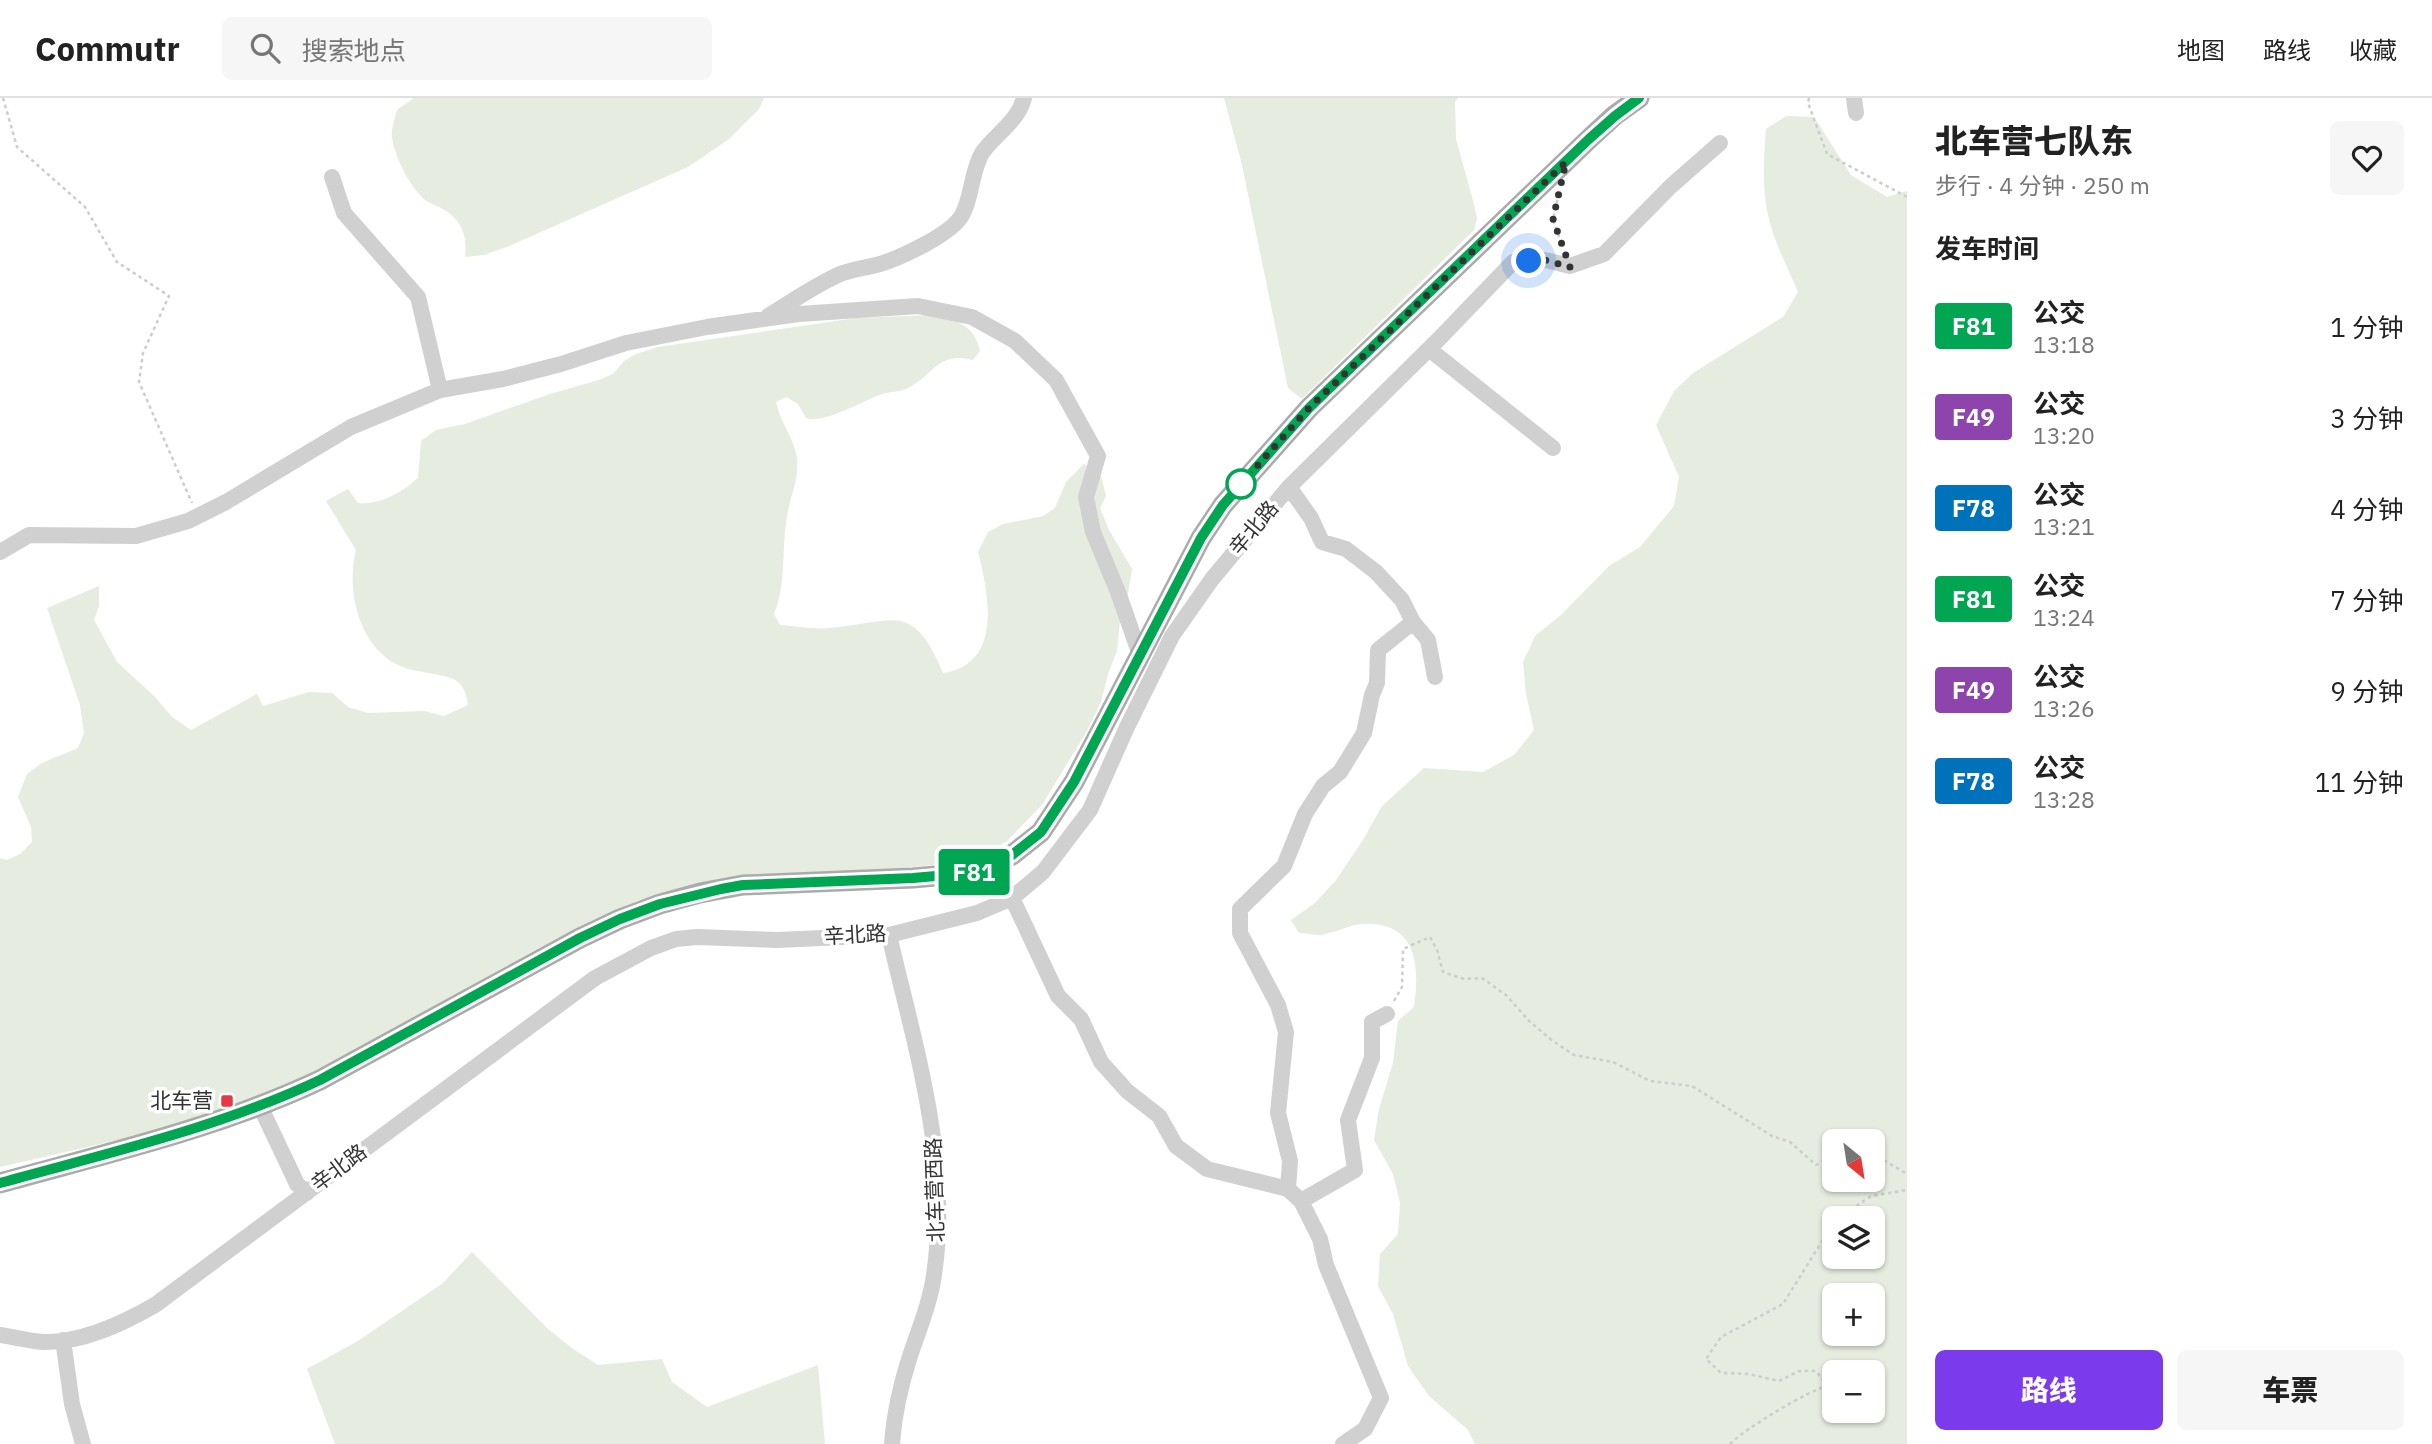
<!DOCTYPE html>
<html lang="zh">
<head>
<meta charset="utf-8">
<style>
  body { margin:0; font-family:"IBM Plex Sans","Noto Sans SC",sans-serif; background:#f6f6f6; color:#222; height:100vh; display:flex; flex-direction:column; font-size:26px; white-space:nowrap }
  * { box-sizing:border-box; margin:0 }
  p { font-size:23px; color:#767676 }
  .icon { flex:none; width:38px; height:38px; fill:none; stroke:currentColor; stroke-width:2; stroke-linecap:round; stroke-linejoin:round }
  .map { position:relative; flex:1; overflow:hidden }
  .side { display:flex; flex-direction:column; background:#fff; width:525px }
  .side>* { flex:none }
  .badge { padding:0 14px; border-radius:5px; font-size:24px; line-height:46px }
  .needle { width:46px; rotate:150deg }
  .tools { position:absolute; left:1822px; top:1031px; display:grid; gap:14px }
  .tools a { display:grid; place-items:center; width:63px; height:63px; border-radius:10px; background:#fff; box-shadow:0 2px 5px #0004; font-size:35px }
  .you { position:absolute; width:35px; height:35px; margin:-18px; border:5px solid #fff; border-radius:50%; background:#1a73e8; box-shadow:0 0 0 10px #1a73e833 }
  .map>.badge { position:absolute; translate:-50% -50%; box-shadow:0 0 0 4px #fff }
  h2 { padding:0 28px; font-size:26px; line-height:63px }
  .round { display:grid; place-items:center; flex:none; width:74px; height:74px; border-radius:10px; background:#f6f6f6 }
  .overview { display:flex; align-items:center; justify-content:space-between; height:119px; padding:0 28px }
  h1 { font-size:33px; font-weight:800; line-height:52px }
  .cta { display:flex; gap:14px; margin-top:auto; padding:14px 28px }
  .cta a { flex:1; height:80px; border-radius:10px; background:#7c3aed; color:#fff; font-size:28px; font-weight:800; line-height:80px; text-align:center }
  .cta a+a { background:#f6f6f6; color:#222 }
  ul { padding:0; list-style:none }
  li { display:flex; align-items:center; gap:21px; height:91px; padding:0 28px }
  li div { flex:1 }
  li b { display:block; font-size:26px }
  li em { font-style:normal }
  li .badge { min-width:77px; font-weight:700; text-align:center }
  header { display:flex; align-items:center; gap:42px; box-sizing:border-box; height:98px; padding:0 35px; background:#fff; border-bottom:2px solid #e0e0e0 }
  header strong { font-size:33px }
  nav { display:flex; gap:38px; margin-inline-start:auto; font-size:24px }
  .search { width:490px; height:63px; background:#f6f6f6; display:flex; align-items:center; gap:18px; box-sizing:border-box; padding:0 24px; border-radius:10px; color:#767676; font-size:26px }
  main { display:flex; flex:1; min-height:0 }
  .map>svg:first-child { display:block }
  .green { fill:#e6ecdf; fill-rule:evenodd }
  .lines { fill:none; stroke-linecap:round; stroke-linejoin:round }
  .path { stroke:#cdcdcd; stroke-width:2.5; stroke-dasharray:3.5 3.5; stroke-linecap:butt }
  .minor { stroke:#d0d0d0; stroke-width:16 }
  .major { stroke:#ababab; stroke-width:21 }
  .line-casing { stroke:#fff; stroke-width:16 }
  .line { stroke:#00a651; stroke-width:10 }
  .walk { stroke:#333; stroke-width:7; stroke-dasharray:0 12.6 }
  .stop-dot { fill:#fff; stroke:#00a651; stroke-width:3.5 }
  .poi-dot { fill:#e63946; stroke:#fff; stroke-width:2.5 }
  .labels { text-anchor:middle; stroke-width:7; stroke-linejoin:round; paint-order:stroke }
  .street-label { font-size:21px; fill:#333; stroke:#fff }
  .poi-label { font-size:21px; fill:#333; stroke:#fff; text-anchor:end }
</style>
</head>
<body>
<header>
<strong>Commutr</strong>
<div class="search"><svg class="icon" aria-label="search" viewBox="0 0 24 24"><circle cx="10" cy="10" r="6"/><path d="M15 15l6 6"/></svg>搜索地点</div>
<nav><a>地图</a><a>路线</a><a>收藏</a></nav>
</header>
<main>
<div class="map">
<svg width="1907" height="1346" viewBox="0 0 1907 1346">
  <rect width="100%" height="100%" fill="#fff"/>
  <path class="green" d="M414,0H764L759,11L729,41L688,69L509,148L484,157L465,159C467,142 464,126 449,115C442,109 432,107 425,102C410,89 394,58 392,39C391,31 395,20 397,12Z
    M1224,0H1458L1455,4L1456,41L1475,110L1477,121L1474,132L1302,301L1288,290L1242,67Z
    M1786,18L1814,19L1851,77L1887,99L1907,93V1346H1475L1468,1332L1429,1298L1408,1268L1393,1216L1378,1188L1380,1156L1398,1136L1400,1105L1393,1076L1374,1042L1379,1011L1393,965L1398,923L1414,909C1420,867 1417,823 1362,826C1348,827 1335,835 1320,837C1314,837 1306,835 1299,835L1291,822L1315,805L1336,782L1363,742L1382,708L1424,670L1483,674L1514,657L1534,632L1526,596L1523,564L1535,538L1561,517L1609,468L1640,449L1674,408L1679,379L1656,327L1674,293L1693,275L1783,219L1798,194C1787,168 1773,142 1767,113C1762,86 1764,58 1766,31ZM1834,1043H1872V1082H1834ZM1834,1120H1872V1158H1834ZM1872,1197V1236H1834V1197ZM1872,1274V1312H1834V1274Z
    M931,217C956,223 974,225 980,253L973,262C935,252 933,281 903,292C896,294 889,294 882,296C862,303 825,326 806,320L798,306L786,299L776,304C779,322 792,337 796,355C801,379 790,396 787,419C781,452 787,484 774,516L780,527C796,528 813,532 829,530C894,525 912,501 943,575C1003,566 989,497 978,454L988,434L1003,426L1043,418L1055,410L1066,384L1084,366L1101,378L1106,398L1100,410L1109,432L1132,471L1128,496L1121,513L1117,553L1108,576L1101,604L1087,633L1042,707L1007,743L984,757L935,767L892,771L746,777L637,803L595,821L535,852L348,957L244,1007L131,1039L0,1069V760L7,762L20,756L32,744L31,729L18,699L27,676L42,665L78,650L84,635L80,607L47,510L99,488V508L94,522L117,564L155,599L172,619L191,632L257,596L263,608L309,594L332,595L348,609L368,615L424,613L444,618L468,607C467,597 463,585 453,581C435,574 413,575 396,566C358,546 346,491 356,452L326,403L348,391L358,405C381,407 401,395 418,380L421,343L436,332L465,326L550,296L599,282L613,276L624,263L636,256L658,249L856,220Z
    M472,1154L547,1230L573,1251L598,1267L662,1261L672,1284L707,1309L818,1267L825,1346H335L307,1271L358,1243L443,1185Z"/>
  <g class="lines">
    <path class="path" d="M3,0L17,49L85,109L117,164L169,198L143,255L139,284L192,405
      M1809,0L1808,5L1827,56L1907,99
      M1559,95L1553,122L1563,149
      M1394,903L1402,889L1403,851L1430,839L1437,852L1443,874L1464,881L1482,880L1506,897L1530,924L1553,943L1574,957L1613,964L1650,983L1692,988L1772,1038L1790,1044L1816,1067L1830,1059L1834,1052
      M1872,1055L1907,1076
      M1839,1120L1871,1098L1907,1092
      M1730,1346C1743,1332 1809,1292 1827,1288L1816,1273H1799L1779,1283L1748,1276L1721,1275L1706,1261L1721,1239L1783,1206L1834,1124"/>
    <path class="minor" d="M1854,0L1856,15
      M332,79L344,115L418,199L440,292
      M768,218C791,204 814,188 838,177C851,171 866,170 880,166C900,160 952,136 962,117C972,100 971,74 982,55C995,36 1018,24 1024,0
      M1429,251L1553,350
      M1289,389L1311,420L1322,444L1346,451L1376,474L1402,502L1413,524L1428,542L1435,579
      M0,454L29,437L136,438L188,423L226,404L351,329L440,292L503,281L561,266L626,245L707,229L799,216L918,208L972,219L1015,243L1056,282L1098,358L1086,399L1093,434L1118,494L1140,557
      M1012,800L1058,898L1081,921L1101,964L1127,993L1159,1018L1176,1048L1207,1071L1288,1091L1301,1103L1355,1072L1348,1022L1372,960V924L1387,916
      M889,837C915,949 951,1061 934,1177C930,1205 919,1231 910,1258C901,1286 894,1316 892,1346
      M260,1008L297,1086L307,1095
      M1288,1091L1290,1063L1278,1015L1286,934L1278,907L1240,835V811L1284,768L1305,716L1323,688L1340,674L1364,635L1372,597L1377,585L1378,552L1413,524
      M1301,1103L1320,1141L1326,1167L1381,1300L1365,1331L1343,1346
      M0,1237C14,1239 28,1243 43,1244C82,1245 122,1226 155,1207L595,880L651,850L676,841L697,839L777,842L889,837L977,815L1012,800L1043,774L1090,712L1127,629L1172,538L1212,481L1289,389L1437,243L1513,164L1545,162L1570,168L1604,156L1671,88L1720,45
      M63,1242L72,1306L83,1346"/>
    <path class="major" d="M0,1085C108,1055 218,1030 320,982L580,840L620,821L660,806L700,795L743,787L913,780L970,775L986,771L1012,757L1041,734L1074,684L1201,440L1223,407L1309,310L1589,41L1615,17L1639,0"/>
  </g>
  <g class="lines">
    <defs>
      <path id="line" d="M0,1085C108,1055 218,1030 320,982L580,840L620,821L660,806L721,791L743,787L913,780L970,775L986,771L1012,757L1041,734L1074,684L1201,440L1223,407L1309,310L1589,41L1615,18L1639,0"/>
    </defs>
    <use href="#line" class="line-casing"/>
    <use href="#line" class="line"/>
    <path class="walk" d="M1241,386L1309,310L1566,64L1553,121L1570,169L1545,162L1529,163"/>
  </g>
  <circle class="stop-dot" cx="1241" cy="386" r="14"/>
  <rect class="poi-dot" x="220" y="996" width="14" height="14" rx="3.5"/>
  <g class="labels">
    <g class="street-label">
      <text transform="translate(1254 430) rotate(-50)" y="7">辛北路</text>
      <text transform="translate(855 837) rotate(-3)" y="7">辛北路</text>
      <text transform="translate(339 1070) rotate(-37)" y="7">辛北路</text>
      <text transform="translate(935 1092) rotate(-92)" y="7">北车营西路</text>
    </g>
    <g class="poi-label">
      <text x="213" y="1010">北车营</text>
    </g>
  </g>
</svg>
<div class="tools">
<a><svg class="needle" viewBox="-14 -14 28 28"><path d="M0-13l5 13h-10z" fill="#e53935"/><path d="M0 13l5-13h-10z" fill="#767676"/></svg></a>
<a><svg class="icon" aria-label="layers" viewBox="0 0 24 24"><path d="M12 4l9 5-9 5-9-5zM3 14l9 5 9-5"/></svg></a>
<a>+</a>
<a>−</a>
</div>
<div class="you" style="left:1529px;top:163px"></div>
<b class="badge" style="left:974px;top:774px;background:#00a651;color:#fff">F81</b>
</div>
<section class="side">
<div class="overview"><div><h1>北车营七队东</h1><p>步行 · 4 分钟 · 250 m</p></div><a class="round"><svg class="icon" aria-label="heart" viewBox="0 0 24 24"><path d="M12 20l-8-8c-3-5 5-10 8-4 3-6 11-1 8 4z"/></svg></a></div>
<h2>发车时间</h2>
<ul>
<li><span class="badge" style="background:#00a651;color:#fff">F81</span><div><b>公交</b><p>13:18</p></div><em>1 分钟</em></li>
<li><span class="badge" style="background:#8e44ad;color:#fff">F49</span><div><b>公交</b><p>13:20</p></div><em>3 分钟</em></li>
<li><span class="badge" style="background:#0072bc;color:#fff">F78</span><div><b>公交</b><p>13:21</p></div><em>4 分钟</em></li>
<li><span class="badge" style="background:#00a651;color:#fff">F81</span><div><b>公交</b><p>13:24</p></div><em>7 分钟</em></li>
<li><span class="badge" style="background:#8e44ad;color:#fff">F49</span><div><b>公交</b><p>13:26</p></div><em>9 分钟</em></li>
<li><span class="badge" style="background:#0072bc;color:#fff">F78</span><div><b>公交</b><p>13:28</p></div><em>11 分钟</em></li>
</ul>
<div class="cta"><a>路线</a><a>车票</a></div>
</section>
</main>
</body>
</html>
